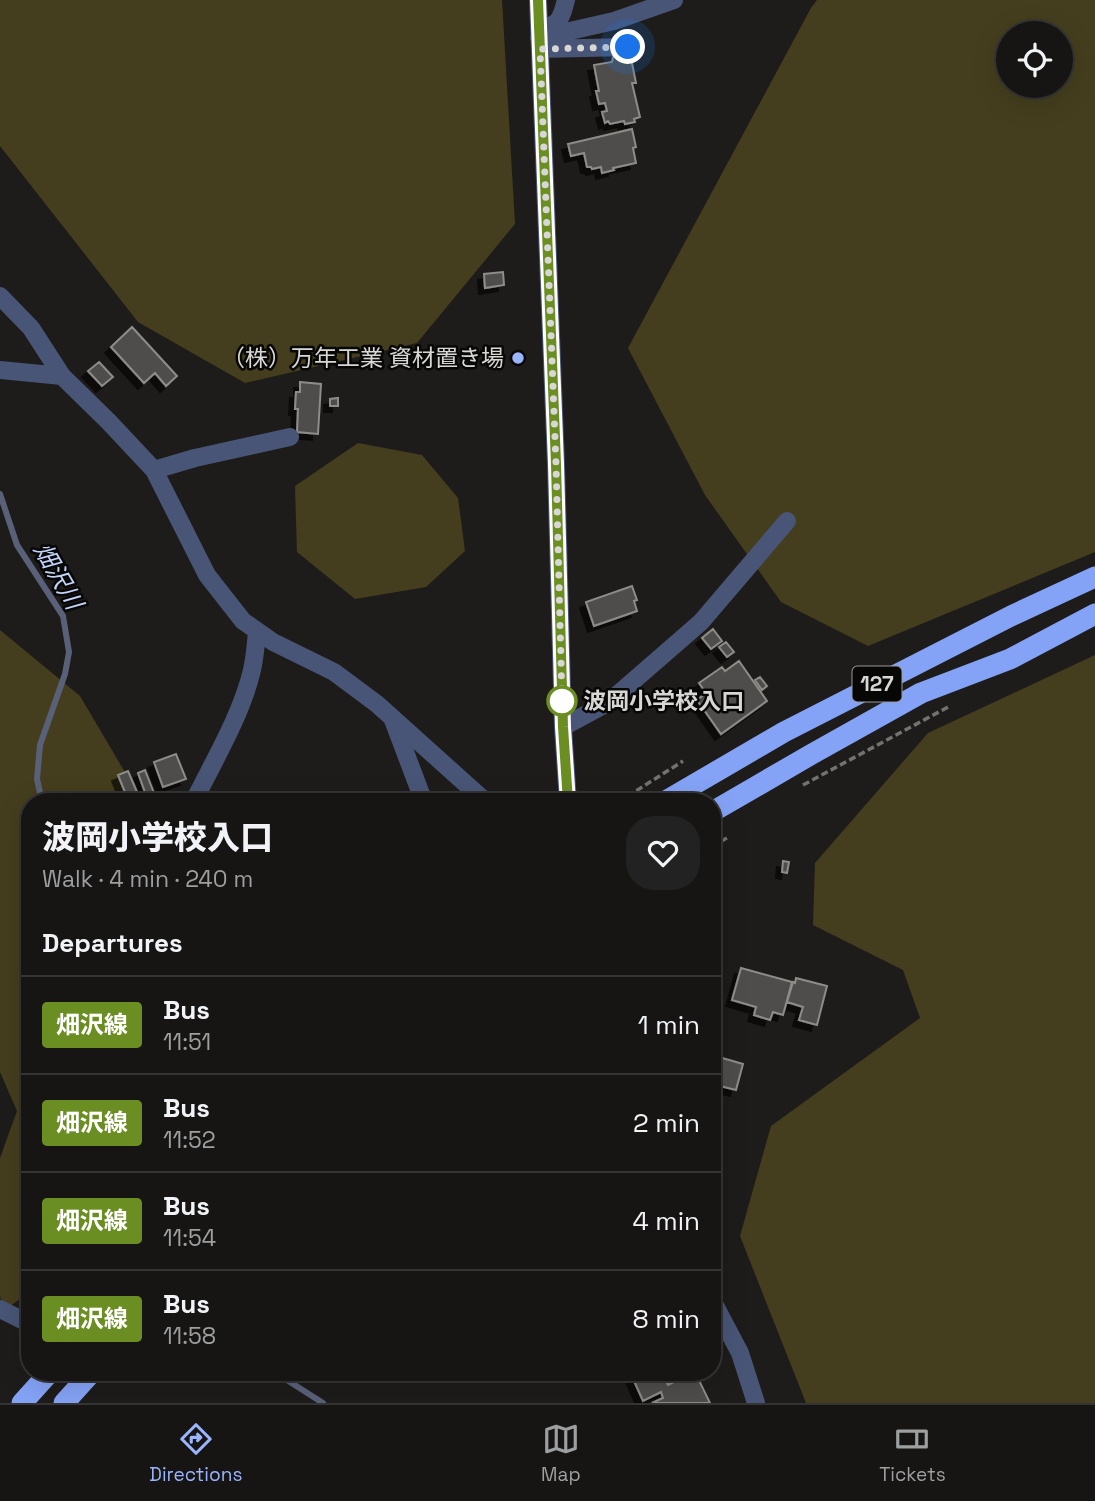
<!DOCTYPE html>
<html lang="en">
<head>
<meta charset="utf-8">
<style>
  body { margin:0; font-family:"Space Grotesk","Noto Sans JP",sans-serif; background:#232222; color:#f1f3f6; height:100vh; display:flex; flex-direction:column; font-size:26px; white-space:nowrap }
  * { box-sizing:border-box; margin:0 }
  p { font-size:23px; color:#9e9fa0 }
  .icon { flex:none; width:38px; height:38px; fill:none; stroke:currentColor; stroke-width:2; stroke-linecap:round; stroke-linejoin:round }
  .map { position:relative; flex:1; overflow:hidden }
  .details { position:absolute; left:21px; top:793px; width:700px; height:588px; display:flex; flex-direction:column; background:#161514; border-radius:28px; box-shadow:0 7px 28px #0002,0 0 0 2px #353434 }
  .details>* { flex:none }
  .badge { padding:0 14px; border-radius:5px; font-size:24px; line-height:46px }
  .fabs { position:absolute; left:996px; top:21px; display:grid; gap:14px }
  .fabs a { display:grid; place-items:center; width:77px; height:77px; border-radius:50%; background:#161514; box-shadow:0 7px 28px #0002,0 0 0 2px #353434; font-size:35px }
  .you { position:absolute; width:35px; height:35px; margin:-18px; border:5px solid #fff; border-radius:50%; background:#1a73e8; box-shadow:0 0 0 10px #1a73e833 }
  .map>.badge { position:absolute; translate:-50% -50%; box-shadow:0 0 0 4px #fff }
  h2 { padding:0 21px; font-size:26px; line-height:63px }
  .round { display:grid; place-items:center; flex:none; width:74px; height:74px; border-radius:28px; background:#232222 }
  .head { display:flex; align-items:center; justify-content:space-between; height:119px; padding:0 21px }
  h1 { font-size:33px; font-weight:800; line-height:52px }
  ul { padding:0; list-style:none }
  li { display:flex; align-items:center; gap:21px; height:98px; padding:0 21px; border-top:2px solid #353434 }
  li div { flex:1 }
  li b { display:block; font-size:26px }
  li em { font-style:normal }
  li .badge { min-width:77px; font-weight:700; text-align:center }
  .menu { display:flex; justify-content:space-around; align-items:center; height:98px; border-top:2px solid #353434; background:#161514; font-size:19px; color:#9e9fa0 }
  .menu a { display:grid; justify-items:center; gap:4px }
  .menu .selected { color:#9ab5fd }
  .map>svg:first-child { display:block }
  .green { fill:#443e1e; fill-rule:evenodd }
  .water { fill:#222e51; stroke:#596179; stroke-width:2 }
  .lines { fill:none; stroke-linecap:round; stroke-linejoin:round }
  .stream { stroke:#596179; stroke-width:6 }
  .building { fill:#4f4e4b; stroke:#8d8c89; stroke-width:2; filter:url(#shadow) }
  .path { stroke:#737270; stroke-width:3.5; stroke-dasharray:7 3.5; stroke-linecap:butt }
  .minor { stroke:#485576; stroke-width:18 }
  .highway { stroke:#85a3f6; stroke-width:21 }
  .line-casing { stroke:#fff; stroke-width:16 }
  .line { stroke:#6b8e23; stroke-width:10 }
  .walk { stroke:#d8d7d6; stroke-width:7; stroke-dasharray:0 12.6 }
  .poi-dot { fill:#9ab5fd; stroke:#070706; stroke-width:2.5 }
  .stop-dot { fill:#fff; stroke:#6b8e23; stroke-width:3.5 }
  .labels { text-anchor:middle; stroke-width:5; stroke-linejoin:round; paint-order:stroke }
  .shield { fill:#070706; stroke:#999998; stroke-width:2 }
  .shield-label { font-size:21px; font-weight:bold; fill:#d8d7d6 }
  .poi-label { font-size:23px; fill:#d8d7d6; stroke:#070706; text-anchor:end }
  .stop-label { font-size:23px; font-weight:bold; fill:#d8d7d6; stroke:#070706; text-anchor:start }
  .water-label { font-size:24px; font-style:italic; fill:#c3d3fb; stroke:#070706 }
</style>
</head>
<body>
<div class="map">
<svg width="1095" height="1403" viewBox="0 0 1095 1403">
  <defs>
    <filter id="shadow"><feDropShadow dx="-6" dy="6" stdDeviation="0" flood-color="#0009"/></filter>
  </defs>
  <rect width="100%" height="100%" fill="#1d1c1a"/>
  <path class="green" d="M0,0H502L515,224L417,343L245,383L138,322L0,146Z
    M817,0H1095V552L868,646L781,602L705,495L628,348L811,8ZM1008,33H1060V86H1008Z
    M358,443L422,455L458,498L465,551L426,587L355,599L297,552L295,486Z
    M0,630L80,696L142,801L30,802V1292L3,1311L0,1295V1158L17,1111L0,1072Z
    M1095,655V1403H806L740,1236L771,1126L920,1018L903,970L813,925L815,863L928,733Z"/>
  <path class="water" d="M28,1013L30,1015V1058L22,1033L21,1025L23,1016Z"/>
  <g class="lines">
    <path class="stream" d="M0,494L17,545L63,616L69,652L65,674L40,745L37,779L42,802
      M264,1372L276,1373L323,1403"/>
  </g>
  <path class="building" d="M630,53L636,83H632L640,117L634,119L635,122L625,124L624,121L610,124L608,121L605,123L602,112L607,111L605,103L599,104L596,91H599L594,65L612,62L613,57Z
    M632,129L636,147L633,148L636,163L613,168L614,170L602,173L601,167L592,169L591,167H587L584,153L571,156L568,144Z
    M503,272L504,285L485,288L484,274Z
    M132,327L177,376L166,386L155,373L144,383L111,347Z
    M99,362L113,377L102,386L88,371Z
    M300,382L321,384L318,434L297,432L298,409H295L296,392H300Z
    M338,398V406H330V399Z
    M632,586L637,600L634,601L637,611L594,626L586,602Z
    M713,629L722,641L711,649L702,638Z
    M726,642L734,652L727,657L719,647Z
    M739,661L767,701L721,734L697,700L706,693L699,683L722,667L725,671Z
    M760,677L767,686L762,690L755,680Z
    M176,754L186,779L163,787L154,762Z
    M145,770L154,793L146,795L138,773Z
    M128,771L140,799L135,802H129L118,775Z
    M177,793L181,799L177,802H164Z
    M783,861L789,862L787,873L782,872Z
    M741,968L792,982L783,1015L773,1012L770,1020L754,1015L756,1007L732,1000Z
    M796,978L827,986L817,1025L799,1020L803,1007L787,1002L793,982L795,983Z
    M712,1055L743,1064L736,1090L712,1084Z
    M630,1372H662L668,1385L678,1380L677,1377L686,1372L689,1375L695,1372L710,1403H652L663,1398L661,1392L643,1401Z"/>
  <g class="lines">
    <path class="path" d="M803,785L950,706
      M607,799L625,798L683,761
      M712,836L720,832
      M712,847L730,836"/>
    <path class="minor" d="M538,0L556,464L563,727L568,802
      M539,29C560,25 561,19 566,0
      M539,38L614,21L674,0
      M540,49L628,47
      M0,296L31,328L62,376L109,422L154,470L207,575L243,621L273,642L334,672L377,704L486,802
      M0,370L62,376
      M154,470L195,458L290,437
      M393,720L424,802
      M563,727L609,702L701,622L787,521
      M196,797C216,757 242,713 252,670C255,657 256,644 257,631
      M712,1300L740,1353L756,1403
      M0,1309L30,1324"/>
    <path class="highway" d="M664,802L784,732L1011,616L1095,577
      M712,812L812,754L921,693L1010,659L1095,614
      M22,1403L50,1372
      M64,1403L92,1372"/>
  </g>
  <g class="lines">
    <defs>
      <path id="line" d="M538,0L556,464L563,727L568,802"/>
    </defs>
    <use href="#line" class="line-casing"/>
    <use href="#line" class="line"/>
    <path class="walk" d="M562,701L556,464L540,49L628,47"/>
  </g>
  <circle class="poi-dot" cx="518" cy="358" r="7"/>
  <circle class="stop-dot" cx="562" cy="701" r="14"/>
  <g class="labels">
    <rect class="shield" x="852.5" y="666.5" width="49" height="35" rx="5"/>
    <g class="shield-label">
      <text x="877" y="691">127</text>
    </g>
    <g class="poi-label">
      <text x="504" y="366">（株）万年工業 資材置き場</text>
    </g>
    <g class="stop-label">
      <text x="583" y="709">波岡小学校入口</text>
    </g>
    <g class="water-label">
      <text transform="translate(58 576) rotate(60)" y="8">畑沢川</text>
    </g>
  </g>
</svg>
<div class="fabs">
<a><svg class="icon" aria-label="locate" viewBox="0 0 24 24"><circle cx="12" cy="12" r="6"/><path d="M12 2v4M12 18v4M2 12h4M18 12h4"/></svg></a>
</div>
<div class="you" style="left:628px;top:47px"></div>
<section class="details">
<div class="head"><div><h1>波岡小学校入口</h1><p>Walk · 4 min · 240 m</p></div><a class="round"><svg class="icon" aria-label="heart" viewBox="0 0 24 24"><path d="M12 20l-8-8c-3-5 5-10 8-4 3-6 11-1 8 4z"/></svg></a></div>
<h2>Departures</h2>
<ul>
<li><span class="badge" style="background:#6b8e23;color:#fff">畑沢線</span><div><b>Bus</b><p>11:51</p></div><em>1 min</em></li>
<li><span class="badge" style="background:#6b8e23;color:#fff">畑沢線</span><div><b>Bus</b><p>11:52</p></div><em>2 min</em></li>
<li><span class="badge" style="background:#6b8e23;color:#fff">畑沢線</span><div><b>Bus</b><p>11:54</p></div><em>4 min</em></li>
<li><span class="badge" style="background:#6b8e23;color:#fff">畑沢線</span><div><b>Bus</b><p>11:58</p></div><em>8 min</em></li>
</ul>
</section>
</div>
<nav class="menu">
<a class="selected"><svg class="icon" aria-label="directions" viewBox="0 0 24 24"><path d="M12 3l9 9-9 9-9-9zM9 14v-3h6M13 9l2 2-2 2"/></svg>Directions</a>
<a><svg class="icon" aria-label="map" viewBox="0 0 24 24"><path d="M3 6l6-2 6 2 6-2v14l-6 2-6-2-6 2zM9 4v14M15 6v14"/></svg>Map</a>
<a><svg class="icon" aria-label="tickets" viewBox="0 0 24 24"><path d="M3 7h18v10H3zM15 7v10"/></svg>Tickets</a>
</nav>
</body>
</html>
